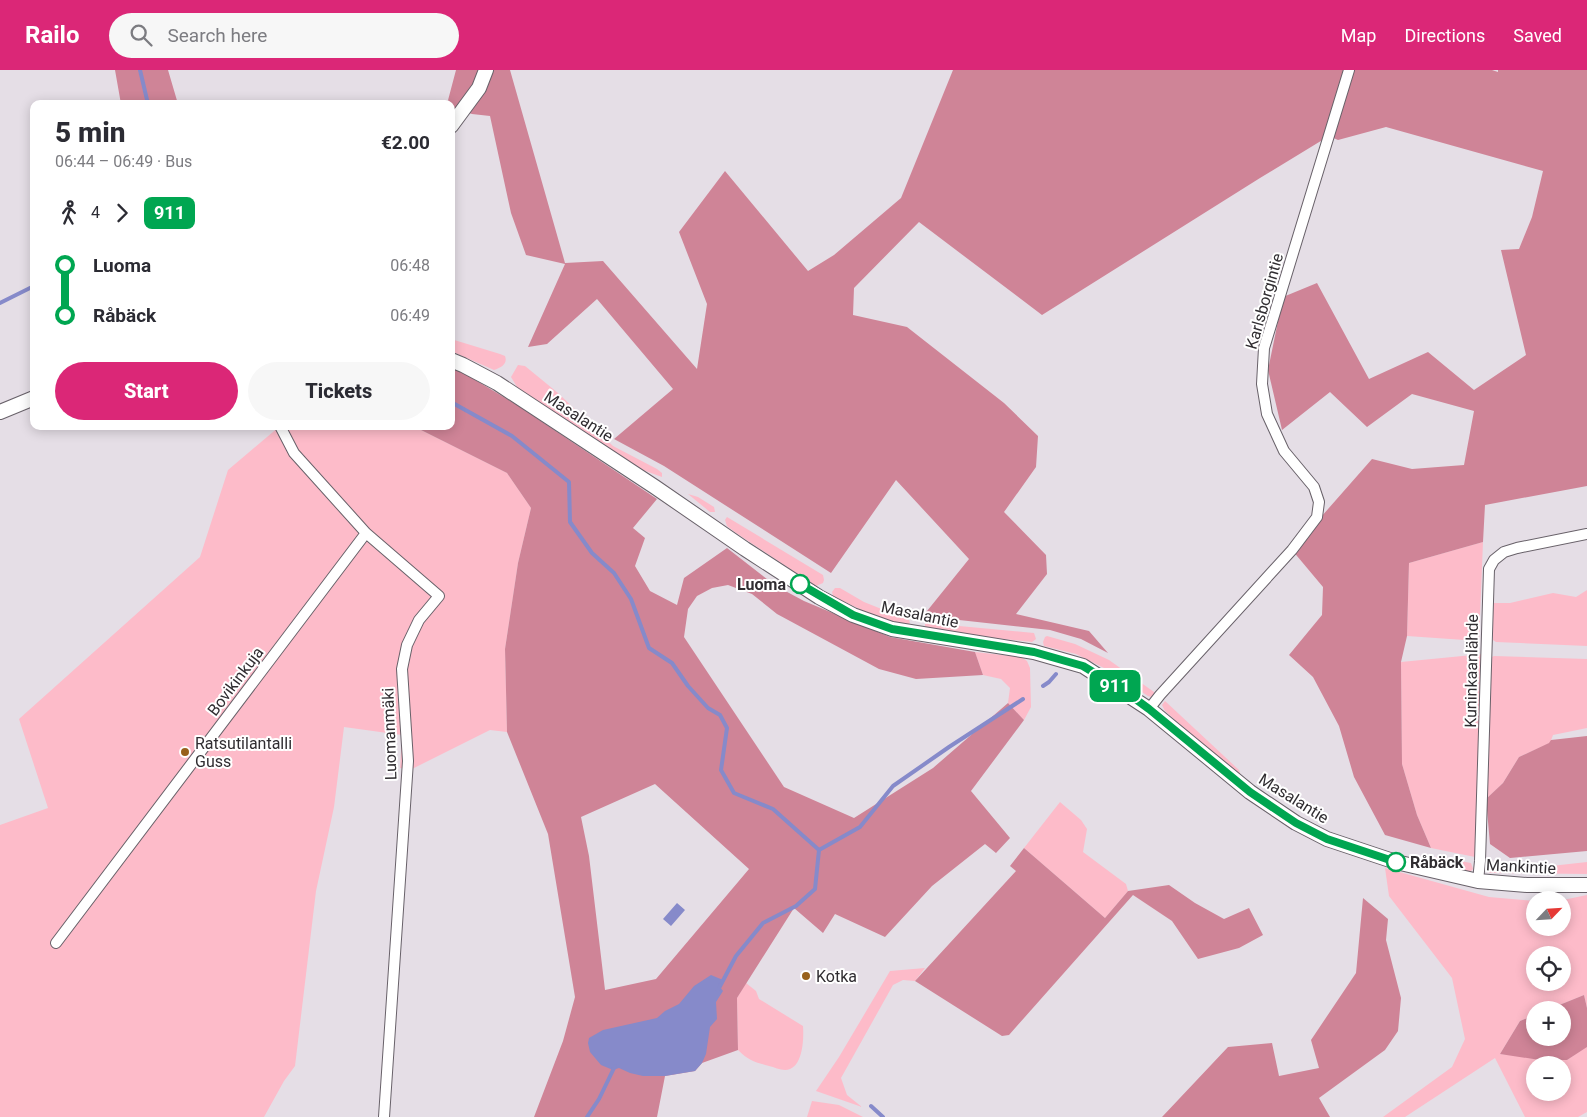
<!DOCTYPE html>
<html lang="en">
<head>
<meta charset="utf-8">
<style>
  body { margin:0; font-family:Roboto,sans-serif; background:#f7f7f7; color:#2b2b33; height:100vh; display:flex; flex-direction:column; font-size:19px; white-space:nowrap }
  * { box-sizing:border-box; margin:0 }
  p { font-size:16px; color:#7c7c81 }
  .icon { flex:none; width:28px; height:28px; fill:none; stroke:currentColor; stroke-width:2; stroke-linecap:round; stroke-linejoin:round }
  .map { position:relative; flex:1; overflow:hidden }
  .panel { position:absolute; left:30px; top:30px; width:425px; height:330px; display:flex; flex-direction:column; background:#fff; border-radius:10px; box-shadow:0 2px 12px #0003 }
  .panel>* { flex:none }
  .badge { padding:0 10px; border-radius:8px; font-size:18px; line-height:32px }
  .needle { width:32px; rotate:65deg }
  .buttons { position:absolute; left:1526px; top:821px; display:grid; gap:10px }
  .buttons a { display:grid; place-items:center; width:45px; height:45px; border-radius:50%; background:#fff; box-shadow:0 2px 12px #0003; font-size:25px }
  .map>.badge { position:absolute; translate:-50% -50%; box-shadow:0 0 0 2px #fff }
  .legs { display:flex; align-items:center; gap:8px; height:55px; padding:0 25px; font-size:16px }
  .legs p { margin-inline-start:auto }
  .summary { display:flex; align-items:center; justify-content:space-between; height:85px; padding:0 25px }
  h1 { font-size:28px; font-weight:800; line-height:38px }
  .cta { display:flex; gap:10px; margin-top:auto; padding:10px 25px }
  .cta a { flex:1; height:58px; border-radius:30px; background:#db2777; color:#fff; font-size:20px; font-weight:800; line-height:58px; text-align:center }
  .cta a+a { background:#f7f7f7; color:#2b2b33 }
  ul { padding:0 25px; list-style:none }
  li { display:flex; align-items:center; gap:18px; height:50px; font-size:19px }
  li i { display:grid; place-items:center; width:8px; height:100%; margin:0 6px; background:currentColor }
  li i::after { content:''; width:12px; height:12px; margin:-6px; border:4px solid; border-radius:50%; background:#fff }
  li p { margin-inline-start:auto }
  li:first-child i { background:linear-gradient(#0000 50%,currentColor 0) }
  li:last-child i { background:linear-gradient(currentColor 50%,#0000 0) }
  header { display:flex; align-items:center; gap:30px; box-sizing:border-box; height:70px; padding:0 25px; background:#db2777; color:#fff }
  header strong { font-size:24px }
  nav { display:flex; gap:28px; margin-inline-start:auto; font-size:18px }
  .search { width:350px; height:45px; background:#f7f7f7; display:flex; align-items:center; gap:12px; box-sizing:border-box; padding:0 18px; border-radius:28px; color:#7c7c81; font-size:19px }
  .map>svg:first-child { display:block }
  .green { fill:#fdbbc9; fill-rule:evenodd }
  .forest { fill:#cf8497; fill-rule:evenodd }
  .water { fill:#868aca }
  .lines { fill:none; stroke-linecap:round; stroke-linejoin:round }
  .stream { stroke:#868aca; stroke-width:4 }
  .minor-casing { stroke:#686169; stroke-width:12 }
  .tertiary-casing { stroke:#686169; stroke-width:16 }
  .minor { stroke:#fff; stroke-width:10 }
  .tertiary { stroke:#fff; stroke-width:14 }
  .line-1-casing { stroke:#fff; stroke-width:11 }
  .line-1 { stroke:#00a651; stroke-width:8 }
  .stop-1-dot { fill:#fff; stroke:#00a651; stroke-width:2.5 }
  .poi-dot { fill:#98601b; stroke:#fff; stroke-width:2 }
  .labels { text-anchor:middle; stroke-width:4; stroke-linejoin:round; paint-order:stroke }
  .street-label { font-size:16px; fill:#302d31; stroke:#fff }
  .stop-label { font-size:16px; font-weight:bold; fill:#302d31; stroke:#fff; text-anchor:end }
  .poi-label { font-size:16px; fill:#302d31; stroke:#fff; text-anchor:start }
</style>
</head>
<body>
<header>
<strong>Railo</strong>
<div class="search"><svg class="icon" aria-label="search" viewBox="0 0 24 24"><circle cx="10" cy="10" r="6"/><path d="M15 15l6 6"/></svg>Search here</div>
<nav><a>Map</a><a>Directions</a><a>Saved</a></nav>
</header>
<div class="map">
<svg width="1587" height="1047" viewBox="0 0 1587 1047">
  <rect width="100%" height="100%" fill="#e5dee6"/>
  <path class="green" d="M451,269L500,284L505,286C508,294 501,298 494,300L451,281Z
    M518,295L525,296L558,323L613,376L657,399L662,403V407L640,399L517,317L511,307Z
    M280,356H413L507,403L531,438L518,493L505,579L507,662L490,660L410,700L400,698L402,665L344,657L334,737L316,821L295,996L284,1011L264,1047H0V755L48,738L19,649L200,487L228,400Z
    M688,424L698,427L714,437L715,442H710Z
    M727,447L823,505L824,510L823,513L816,516L736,463L727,456L725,450Z
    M1483,472L1479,571L1407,566L1409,493Z
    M835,518H840L864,532L909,550L910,553L908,555C882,552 856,537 833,526L832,522Z
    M1587,520V576L1496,572L1493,570V533H1510L1553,523L1576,527Z
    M927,553L1034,563L1036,569L1032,572L928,561L925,557V554Z
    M1047,566L1075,574L1109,590L1154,622V624L1151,627L1148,626L1108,600L1076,584L1044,576L1043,572L1045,567Z
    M975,582L1021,587L1027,591L1030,598L1031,637L1024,650L1008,633L1010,618L1001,609L983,605Z
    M1483,584L1479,781L1475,787L1431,778L1417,745L1402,694L1401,592Z
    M1494,586L1587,589V658L1553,665L1550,673L1519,687L1503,713L1486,729L1490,588Z
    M1165,631L1239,700L1241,706L1239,707L1165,641L1162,635Z
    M1060,732L1081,750L1087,759L1083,782L1126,814L1128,821L1105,848L1024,778Z
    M1439,787L1471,793L1473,799L1471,801H1466L1433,788Z
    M1587,792V804L1492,803L1487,802L1488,797C1521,799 1554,796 1587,792Z
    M1385,798L1489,827L1535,831V858H1562L1563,830L1587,825V938L1584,925L1547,940H1535V945L1520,951L1500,984L1567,990L1587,976V1042L1578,1047H1525L1495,988L1405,1047H1383L1452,997L1465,969L1452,908L1389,826ZM1535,885H1562V912H1535ZM1535,995H1562V1022H1535Z
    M925,898L915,911L903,910L893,915L841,1008L847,1025L862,1037L816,1021L839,987L890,901Z
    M746,913L756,921L759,929L803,956C804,969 803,1000 785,1000C780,1000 774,997 769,996C755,992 749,991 738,980L737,928Z
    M812,1031L839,1035L863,1047H807Z"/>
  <path class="forest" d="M115,0H168L178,34H121Z
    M456,0H510L565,193L603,191L697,299L707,234L679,162L725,101L808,201L834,185L901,128L953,0H1492L1498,2V0H1587V416L1485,435L1483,472L1409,493L1407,566L1401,592L1402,694L1417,745L1431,778L1385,765L1354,707L1339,656L1313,607L1289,585L1322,545L1323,517L1292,480L1372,389L1412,399L1464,395L1474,341L1412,324L1367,357L1330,322L1282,360L1268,300L1283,227L1317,213L1369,309L1428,282L1474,320L1526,285L1501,180L1519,179L1532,147L1543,101L1386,57L1338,70L1329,66L1260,108L1042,245L919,152L854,218L853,245L907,257L1004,333L1038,366L1036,397L1004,442L1046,485L1047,504L1016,544L1089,561L1108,583L1081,569L1050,560L923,546L969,489L896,410L831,503L664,396L614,369L673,319L597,229L547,274L528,277L565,194L526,185L511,143L490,46L472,44L451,37V34H447Z
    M451,297L457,299L517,335L657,429L633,458L645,468L635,496L650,521L677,535L684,508L727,478L776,516L804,531L890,567L975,582L983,605L916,609L879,599L777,544L752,524L728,515L712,518L697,526L688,539L684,567L784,717L854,748L933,698L1008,633L1024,650L971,721L1010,768L996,783L985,774L932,816L885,867L835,844L823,863L794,838L737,928L738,980L702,993L695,1001L665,1006L657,1047H534L563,971L575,927L548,764L507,662L505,579L518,493L531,438L507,403L413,356H451ZM655,714L749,799L656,909L605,920L589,786L581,747Z
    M1587,666V781L1510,788L1490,774L1486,729L1503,713L1519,687L1549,673L1551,670Z
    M1024,778L1105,848L1128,821L1169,815L1195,833L1224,849L1249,838L1263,865L1239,878L1198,889L1172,851L1133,825L1009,965L1002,966L915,911L1016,801L1010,796Z
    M1363,828L1388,849L1386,870L1401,928L1398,961L1385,980L1319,1028L1330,1047H1162L1228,977L1272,973L1279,1006L1319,998L1311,970L1356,903Z
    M1584,925L1587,938V977L1567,990H1540L1500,984L1520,951L1535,945V968H1562V940H1547Z"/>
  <path class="water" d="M677,833L685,840L671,856L663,849Z
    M711,905L723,910L720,917L723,921L716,932L717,949L710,957L706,984L702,993L695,1001L665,1006H643L630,1003L619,998L613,1000L601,995L590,982L588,973L589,968L603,960L657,948L665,941L679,934L694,916Z"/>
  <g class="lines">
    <path class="stream" d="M140,0L148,34
      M0,233L34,216
      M451,332L512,366L569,412L570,452L592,483L614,503L631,529L649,578L672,593L688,616L708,638L720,645L727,658L721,700L734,723L773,739L819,780L815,819L796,836L763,853L736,886L718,920
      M1043,616L1049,612L1056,604
      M819,780L860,757L893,716L949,677L1023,629
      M871,1036L883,1047
      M587,1047L599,1029L615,996"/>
    <defs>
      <path id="minor" d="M280,356L294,383L366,463L439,526L419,550L407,575L402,599L408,691L384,1047
        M1149,639L1160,625L1292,480L1317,447L1319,432L1314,417L1284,381L1267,344L1262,314L1264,278L1349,0
        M1478,811L1480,791L1489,499L1494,490L1504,482L1517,478L1587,464
        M56,873L366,463"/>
      <path id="tertiary" d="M451,56L479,18L486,0
        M451,290L463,295L497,313L655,417L745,479L819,527L853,545L892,559L1034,582L1083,596L1149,639L1250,722L1296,753L1327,769L1396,792L1478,811L1527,815H1587
        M0,342L34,328"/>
    </defs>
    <use href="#minor" class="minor-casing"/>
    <use href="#tertiary" class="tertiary-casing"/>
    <use href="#minor" class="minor"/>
    <use href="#tertiary" class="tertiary"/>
  </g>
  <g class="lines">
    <defs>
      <path id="line-1" d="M800,514L853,545L892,559L1034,582L1083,596L1126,622L1149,639L1250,722L1296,753L1327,769L1396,792"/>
    </defs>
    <use href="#line-1" class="line-1-casing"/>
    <use href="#line-1" class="line-1"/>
  </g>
  <g class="stop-1-dot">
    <circle cx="800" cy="514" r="9"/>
    <circle cx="1396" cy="792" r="9"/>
  </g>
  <g class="poi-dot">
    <circle cx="185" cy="682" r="5"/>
    <circle cx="806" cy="906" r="5"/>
  </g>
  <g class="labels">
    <g class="street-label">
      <text transform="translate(1264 231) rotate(-74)" y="6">Karlsborgintie</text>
      <text transform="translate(579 346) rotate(33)" y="6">Masalantie</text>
      <text transform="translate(920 544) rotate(12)" y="6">Masalantie</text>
      <text transform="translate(1471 601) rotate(-89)" y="6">Kuninkaanlähde</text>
      <text transform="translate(235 611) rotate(-53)" y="6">Bovikinkuja</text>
      <text transform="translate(389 664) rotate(-92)" y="6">Luomanmäki</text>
      <text transform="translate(1294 728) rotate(32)" y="6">Masalantie</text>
      <text transform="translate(1521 796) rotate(3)" y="6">Mankintie</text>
    </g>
    <g class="stop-label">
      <text x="786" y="520">Luoma</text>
      <text x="1410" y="798" text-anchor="start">Råbäck</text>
    </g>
    <g class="poi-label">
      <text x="195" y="679">Ratsutilantalli<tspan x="195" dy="18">Guss</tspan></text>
      <text x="816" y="912">Kotka</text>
    </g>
  </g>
</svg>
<div class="buttons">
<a><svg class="needle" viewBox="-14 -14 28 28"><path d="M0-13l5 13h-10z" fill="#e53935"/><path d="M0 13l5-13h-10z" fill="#7c7c81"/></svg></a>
<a><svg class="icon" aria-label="locate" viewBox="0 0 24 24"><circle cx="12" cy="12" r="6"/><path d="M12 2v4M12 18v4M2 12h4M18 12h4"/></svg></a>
<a>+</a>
<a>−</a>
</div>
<b class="badge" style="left:1115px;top:616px;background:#00a651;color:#fff">911</b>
<section class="panel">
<div class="summary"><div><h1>5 min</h1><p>06:44 – 06:49 · Bus</p></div><b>€2.00</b></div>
<div class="legs"><svg class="icon" aria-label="walk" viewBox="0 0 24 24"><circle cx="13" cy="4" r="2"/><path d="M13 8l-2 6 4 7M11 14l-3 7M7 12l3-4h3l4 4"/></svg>4<svg class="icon" aria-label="forward" viewBox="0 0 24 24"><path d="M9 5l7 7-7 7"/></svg><b class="badge" style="background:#00a651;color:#fff">911</b></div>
<ul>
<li><i style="color:#00a651"></i><b>Luoma</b><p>06:48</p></li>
<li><i style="color:#00a651"></i><b>Råbäck</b><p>06:49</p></li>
</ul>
<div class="cta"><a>Start</a><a>Tickets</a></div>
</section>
</div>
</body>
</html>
